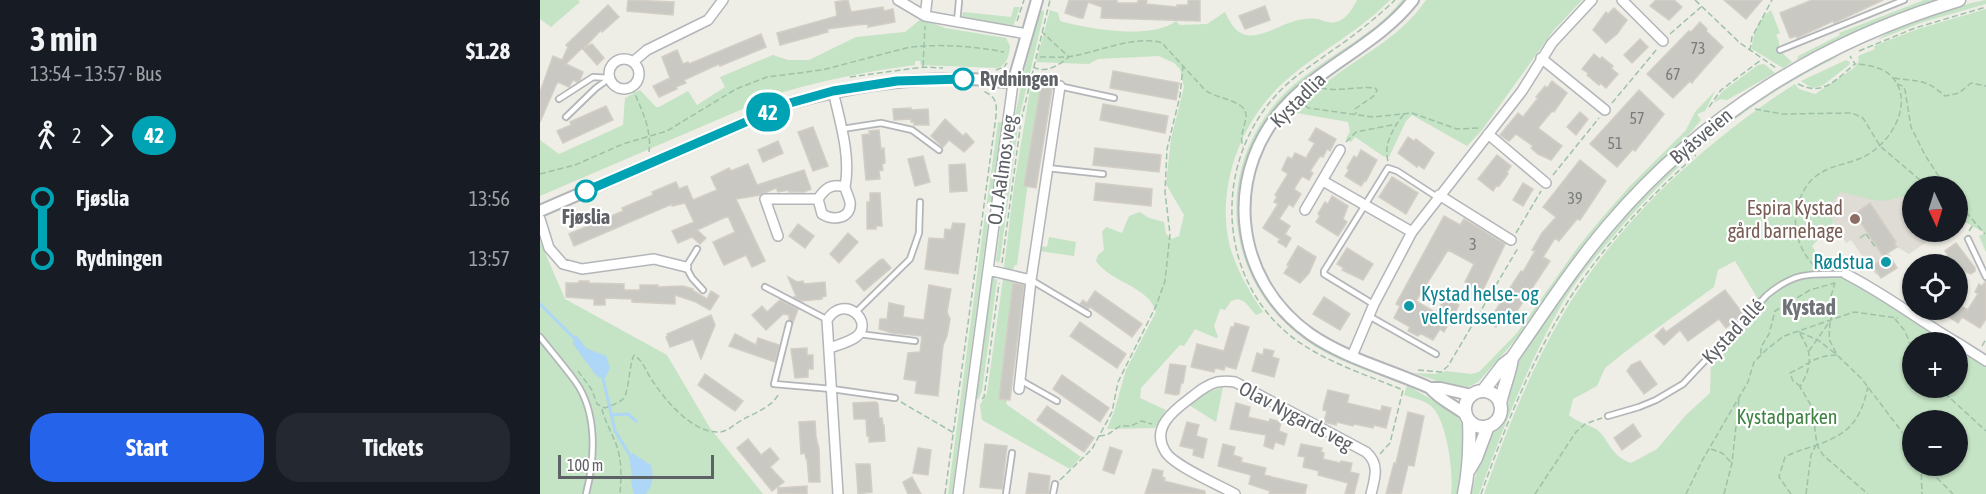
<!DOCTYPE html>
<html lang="en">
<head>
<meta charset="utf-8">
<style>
  body { margin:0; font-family:"Asap Condensed",sans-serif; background:#242831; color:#f1f3f6; height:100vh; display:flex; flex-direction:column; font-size:22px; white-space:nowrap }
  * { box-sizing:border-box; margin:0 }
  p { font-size:20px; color:#9ea1a6 }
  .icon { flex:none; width:33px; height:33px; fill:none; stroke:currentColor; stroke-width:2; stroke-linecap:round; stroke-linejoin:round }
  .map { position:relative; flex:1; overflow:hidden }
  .sheet { display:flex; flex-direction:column; background:#171b24; width:540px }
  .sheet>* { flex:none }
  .badge { padding:0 12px; border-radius:20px; font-size:21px; line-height:39px }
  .needle { width:39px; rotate:176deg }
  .tools { position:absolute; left:1362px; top:176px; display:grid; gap:12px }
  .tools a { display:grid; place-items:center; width:66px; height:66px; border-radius:50%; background:#171b24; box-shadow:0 2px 4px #0004; font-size:30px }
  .scale { position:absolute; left:18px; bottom:15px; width:156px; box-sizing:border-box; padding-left:6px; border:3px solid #5e6165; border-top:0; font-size:16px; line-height:21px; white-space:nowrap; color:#5e6165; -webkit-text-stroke:4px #fff; paint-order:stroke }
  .map>.badge { position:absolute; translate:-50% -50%; box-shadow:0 0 0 3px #fff }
  .legs { display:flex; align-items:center; gap:9px; height:66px; padding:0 30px; font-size:20px }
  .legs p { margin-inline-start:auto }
  .headline { display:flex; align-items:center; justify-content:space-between; height:102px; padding:0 30px }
  h1 { font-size:33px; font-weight:700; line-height:45px }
  .button { display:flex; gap:12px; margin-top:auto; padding:12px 30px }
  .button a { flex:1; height:69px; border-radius:24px; background:#2563eb; color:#fff; font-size:24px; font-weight:700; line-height:69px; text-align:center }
  .button a+a { background:#242831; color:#f1f3f6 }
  ul { padding:0 30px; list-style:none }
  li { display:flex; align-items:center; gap:21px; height:60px; font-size:22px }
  li i { display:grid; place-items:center; width:9px; height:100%; margin:0 8px; background:currentColor }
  li i::after { content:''; width:15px; height:15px; margin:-8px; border:4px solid; border-radius:50%; background:#171b24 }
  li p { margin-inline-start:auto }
  li:first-child i { background:linear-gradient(#0000 50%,currentColor 0) }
  li:last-child i { background:linear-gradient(currentColor 50%,#0000 0) }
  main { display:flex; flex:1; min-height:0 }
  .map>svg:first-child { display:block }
  .education { fill:#dedcd4 }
  .green { fill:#c5e3c5; fill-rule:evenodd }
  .water { fill:#aed6f7 }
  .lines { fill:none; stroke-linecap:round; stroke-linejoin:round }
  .stream { stroke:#aed6f7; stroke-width:3 }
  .building { fill:#cac8c2; stroke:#d3cec5; stroke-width:1.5 }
  .service-casing { stroke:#b3b6b9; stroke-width:8 }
  .minor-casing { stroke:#b3b6b9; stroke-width:12 }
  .tertiary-casing { stroke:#b3b6b9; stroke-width:14 }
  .secondary-casing { stroke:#b2b5b9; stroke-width:15 }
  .path { stroke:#9ec2a8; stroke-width:1.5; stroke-dasharray:6 3; stroke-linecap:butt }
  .service { stroke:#fff; stroke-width:4.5 }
  .minor { stroke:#fff; stroke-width:9 }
  .tertiary { stroke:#fff; stroke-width:10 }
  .secondary { stroke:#fff; stroke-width:12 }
  .line-1-casing { stroke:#fff; stroke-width:14 }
  .line-1 { stroke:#00a3b4; stroke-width:9 }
  .stop-1-dot { fill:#fff; stroke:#00a3b4; stroke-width:3 }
  .education-dot { fill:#8d6e63; stroke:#fff; stroke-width:2 }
  .culture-dot { fill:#0f9aa8; stroke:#fff; stroke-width:2 }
  .labels { text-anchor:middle; stroke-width:4.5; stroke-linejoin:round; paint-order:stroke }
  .number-label { font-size:16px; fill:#797b7c }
  .stop-label { font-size:20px; font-weight:bold; fill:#5e6165; stroke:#fff; text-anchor:start }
  .street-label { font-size:20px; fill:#5e6165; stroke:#fff }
  .education-label { font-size:20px; fill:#785e54; stroke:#fff; text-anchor:end }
  .culture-label { font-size:20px; fill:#0d838f; stroke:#fff; text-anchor:end }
  .park-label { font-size:20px; fill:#3f8342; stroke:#fff }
  .quarter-label { font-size:22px; font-weight:bold; fill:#6f7377; stroke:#fff }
</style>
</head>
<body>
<main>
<section class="sheet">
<div class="headline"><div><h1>3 min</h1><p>13:54 – 13:57 · Bus</p></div><b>$1.28</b></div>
<div class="legs"><svg class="icon" aria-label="walk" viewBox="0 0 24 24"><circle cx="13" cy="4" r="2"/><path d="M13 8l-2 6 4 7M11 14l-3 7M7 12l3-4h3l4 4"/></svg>2<svg class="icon" aria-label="forward" viewBox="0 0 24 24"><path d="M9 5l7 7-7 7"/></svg><b class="badge" style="background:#00a3b4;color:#fff">42</b></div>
<ul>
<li><i style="color:#00a3b4"></i><b>Fjøslia</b><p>13:56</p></li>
<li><i style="color:#00a3b4"></i><b>Rydningen</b><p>13:57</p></li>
</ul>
<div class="button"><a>Start</a><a>Tickets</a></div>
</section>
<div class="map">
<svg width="1446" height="494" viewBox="0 0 1446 494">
  <rect width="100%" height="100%" fill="#eeede6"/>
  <path class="education" d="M1270,186L1364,196L1372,210V231H1386L1391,239L1369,254L1357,247L1348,253L1357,268L1341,278L1338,274L1336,275L1311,240L1306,243Z"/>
  <path class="green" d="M0,0H38L40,2L11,27L0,19Z
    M817,0H850C819,32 778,52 745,81C701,120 675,188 690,247C697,271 709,291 723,312L716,315L705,302L698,299L691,301L685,310L680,309L674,326L678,337L676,338L655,329L644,346L640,345L601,388L600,398L626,410L615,428L567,429L574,412L586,370L616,312C609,286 571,283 556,261L558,255L564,250L562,232L566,227L582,233L589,216L600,212L609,218L624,222L626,234L632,239L639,236L644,215L626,184L631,139L644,87L640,69L634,63L619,56L558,59L549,64L496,62L510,10L518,13L520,21C549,29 611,40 636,21L640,25L667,24L685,12C689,20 694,31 703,34C719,40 737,26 752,22C760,19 773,17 781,20C787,22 792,24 799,21C808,17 813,8 817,0Z
    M862,0H866C832,39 781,59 746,96C682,164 682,270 757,330C787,354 827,368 862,382V384C827,370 788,359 759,335C683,275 675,168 741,97C776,60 832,39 862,0Z
    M886,0H1042L1013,31L942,130L927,146L872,115L866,121L849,157L843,156L815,137L811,142L806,139L810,131L808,122L757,113C790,66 854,49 886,0Z
    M1384,0H1400L1328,26L1257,60L1258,56L1300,35L1299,33Z
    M1446,0V4L1383,22L1337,40C1366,19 1412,7 1446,0Z
    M474,7H480L474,24L472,25L427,20L422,17L423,12L471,17Z
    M1446,9V252L1439,236L1445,233L1427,223L1418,222V186H1372V210L1364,196L1349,200L1338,201L1300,192L1290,204L1293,224L1272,246L1286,269L1313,281L1407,342H1372V387H1418V348L1446,366V494H944C965,434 989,373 1021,318C1075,224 1164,142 1255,84L1259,89L1275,94L1314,68L1319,61L1318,56L1335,49L1334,46L1378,29ZM1195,261L1221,304L1171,363L1170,393L1146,415L1117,449L1091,463C1068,455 1069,436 1054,428C1044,423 1039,423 1029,415L1033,399L1057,386L1065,368L1094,345L1174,287L1178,270ZM1372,420H1418V465H1372Z
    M503,10L504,13L480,115L475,116L483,76L500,12Z
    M1231,10L1240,33L1236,35L1239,42V50L1252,62L1243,68L1212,49C1212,35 1219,18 1231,10Z
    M381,19L405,28L466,38L470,46C469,55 467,65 458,68L381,65L380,61H375V65C329,71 284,80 240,93L0,196V140L19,154L83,125L85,98L100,90L116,107H119L148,91L157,105L185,87L180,77L233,55L248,60H269L316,37L365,32Z
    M1300,56C1212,97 1138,160 1076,233C1057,255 1038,277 1023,302C988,363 963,428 939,494H931C936,475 940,455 949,438C953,430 962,426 965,417C971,404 967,389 973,373C984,348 1002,326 1018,304C1075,221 1142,148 1228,94C1251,79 1273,65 1300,56Z
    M1306,60L1310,62L1309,65L1282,86L1272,88L1261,81Z
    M1224,64L1235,73L1187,100L1181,99L1173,103L1183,91L1218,65Z
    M491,84L501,85L477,265H475L473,269H466L464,268L474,186Z
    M1175,91L1165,111L1157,114L1161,120L1144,140L1091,191L1068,217L980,335L938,382L928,387L912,386L874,373L895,374L906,371L931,374L939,372L977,333L1038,247L1061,219L1090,186L1146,130L1155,112Z
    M458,122H462L451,204L448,206L447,203Z
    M474,123L478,127L460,260L458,263L456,260Z
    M445,215H449L412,494H408Z
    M509,237L536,242L534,256L499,251L500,246L507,247Z
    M0,241L25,299L127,355L170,428L223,494H0Z
    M452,277L457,280L442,391L439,398L436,400Z
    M463,279L472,280L473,282L459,399L467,400L466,404L541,457L530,469L442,420L440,405L447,393Z
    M867,385L909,410C914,414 919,418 922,424C929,439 920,477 917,494H911C914,475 907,419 891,406C884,400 873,398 864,395Z
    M683,387L676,422L649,405L666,393Z"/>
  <path class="water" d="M36,335L46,348L66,356L70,368L65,378H60L55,374L33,344V338Z
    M92,453L111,465C114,476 113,485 106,494H94L91,483L92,477L89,456Z"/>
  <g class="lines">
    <path class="stream" d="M0,304L36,340
      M62,374L75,431L91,457
      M71,415L88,414L96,421"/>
  </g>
  <path class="building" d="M88,0L134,2L133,15L87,11Z
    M308,0L311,12L343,7L344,11L353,9L355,22L328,27V24L317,25L287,29L288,32L240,45L237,33L297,16L295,2Z
    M529,0H577V3H598V0H607L606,4L637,7V5H648V0H660V21L561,18L562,7L548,2L543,18H540L525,13Z
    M1116,0H1134L1142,7L1129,20L1110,6Z
    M1184,0H1222L1206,19Z
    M1272,0H1343L1294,23L1293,21L1257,38L1256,36L1250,38L1240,13Z
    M68,5L79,17L62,32L61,30L44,48L52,44L64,58L57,65L42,48L26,64L43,72L40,80L37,82L33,80L29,87L18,82L16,85L0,122V92L13,56L22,60L28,47L26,45Z
    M725,6L730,20L705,29L699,16Z
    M1074,8L1087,20L1077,34L1066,43L1053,30L1066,12L1068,14Z
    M1160,22L1167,29L1166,31L1183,47L1154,80L1152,83L1150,81L1133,98L1107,74L1149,31L1151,32Z
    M221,34L226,47L180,66L179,64L144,80L146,83L136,87L137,89L119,97L113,86L130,78L122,57L137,50L143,64L148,62L149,64Z
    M1100,39L1108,47L1092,63L1084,55Z
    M1054,54L1060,59L1062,57L1073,66L1071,68L1078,74L1066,88L1060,83L1059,85L1047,75L1048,73L1042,69Z
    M573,71L639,83L636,100L570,88Z
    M1012,81L1027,93L1014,112L1012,111L998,128L1022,146L1011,160L998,154L991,148L993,146L976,134L969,141L960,135L978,113L983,117L998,98L996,97L1005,86L1007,88Z
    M501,85L512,89L496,188L484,186Z
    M1099,90L1124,114L1095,151L1093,149L1077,167L1050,144Z
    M563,104L628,116L625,133L560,120Z
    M66,106L73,120L23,143L17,131L31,125L30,122Z
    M371,108V110L388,109L389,125H374V122H371V119L354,120L353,109Z
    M1040,112L1048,119L1036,135L1027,127Z
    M405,119L423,136L426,133L434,142L424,152L409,140L403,147L391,136Z
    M273,127L288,166L273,171L258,132Z
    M776,128L796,139L790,151L787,149L783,157L780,156L770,171L773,173L769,180L762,176L754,189L761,194L753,207L749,204L739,219L750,226L745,234L751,238L746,247L738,242L740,239L723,228L738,204L734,202L737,197L735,195L748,174L742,170L744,165L748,157L752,159L755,153L766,158L775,143L769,140Z
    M339,130L341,149L344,148L345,163L342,164L343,170L339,171L340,179L326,180L322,135L330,134L329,131Z
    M868,137L874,141L876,139L894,153L884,169L878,165L877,167L858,153Z
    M238,141L243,153L223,162L218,150Z
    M555,148L621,155L619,172L553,165Z
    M821,150L837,160L826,181L825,180L821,186L805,176L809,170L807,168L814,156L817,158Z
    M957,155L971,166L967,172L968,174L959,186L957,185L953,191L938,179Z
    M383,156L390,182L375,186L368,159Z
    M1040,160L1066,181L1040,220L1037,219L1019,241L1015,238L1003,257L1010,261L971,320L962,315L956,327L946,321L951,312L954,313L981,271L983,272L995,251L992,250L1002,233L1016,217L1003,207Z
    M208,164L217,185L264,170L271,189L264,192H249V190L238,192L236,188L220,195L196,199L225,261L212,267L206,255L184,265L180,257L173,242L195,232L188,216L157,230L166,238L160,244L152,237L138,243L132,231L154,222L145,203L132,206V204L34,246L29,234L83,211L82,208L113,195L112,192L136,182L139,189L147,186L153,200L177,190L171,177L189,168L191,171Z
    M425,164L427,191L410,192L409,165Z
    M852,177L878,193L866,214L839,197Z
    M556,183L612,189L611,206L554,200Z
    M983,183L993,189L983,206L973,200Z
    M330,193H340L342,226H336V229H327V202H330Z
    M792,196L808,206L803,219L807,222L798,236L776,222L780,216L778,214L785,202L788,204Z
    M1330,203L1356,242L1354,243L1357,247L1343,256L1315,214Z
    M904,216L920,225L924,219L965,244L942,292L925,282L934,264L908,250L876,301L896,313L905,298L919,305L904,332L900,329L893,340L880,333L878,336L868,331L870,327L854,318L860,306L856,304Z
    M413,223L425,224L418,274L385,269L389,238L404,239L405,229L411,230Z
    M258,224L274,236L265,248L249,236Z
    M308,233L318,242L299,263L290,254Z
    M1416,243L1435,268V271L1431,274L1426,272L1418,277V264H1396L1408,255L1405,251Z
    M758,246L776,257L769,273L760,283L744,273L749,266L747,265Z
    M807,248L833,264L823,280L802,270L804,268L797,264Z
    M1349,255L1357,268L1341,278L1333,266Z
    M343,259L351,268L324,291L316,281L340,260Z
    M248,277L257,282L263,281L264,284L285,282L286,296L282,297V299L261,301L254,297L256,296Z
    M39,281H49V283L84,284V290H100V285H118V287L143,286L153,289L152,290L167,299L171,291L179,296L170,310L156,302L135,295V304L92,302V299L65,298V305H54V299L26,297V283H39Z
    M1446,281V319L1440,328L1422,317L1418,323L1409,317L1413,309H1418V305L1427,309V311L1438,294L1435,292L1439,284L1442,286Z
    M473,283L484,285L470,400L459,399Z
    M389,285L411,289L407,312L410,319L407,336L403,345L398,396L375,393L377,381L364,379L368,353L380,352L382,336L352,333L339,329L340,319H347L349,303L364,306L363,317L384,320Z
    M1185,290L1203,314L1186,328L1179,319L1148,341L1140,330L1124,345L1115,336L1123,328L1126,332Z
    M555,291L602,324L592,337L550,307L548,309L540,304L543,300L547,303Z
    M784,297L810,314L800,330L773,314Z
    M240,300L258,309L253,323L249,320V315L243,314L226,330L212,315L222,306L227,312Z
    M171,315L175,325L161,359L153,339L130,347L126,337L128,336L127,334Z
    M540,322L586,354L577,368L530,336Z
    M695,323L709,327L696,369L685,366L684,370L675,368L674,372L651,367L657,344L684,351L691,327H694Z
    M195,334L216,345L218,338L239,345L235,362L189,346Z
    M267,348V355H273V369H268V377L255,378L251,349Z
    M724,349L734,351L732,357L739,359L734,377L712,371L717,353L723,355Z
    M1100,361L1117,384L1104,394L1087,371L1091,365Z
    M630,364L646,366L643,383H641L639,394L636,395L625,393Z
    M165,374L203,401L195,411L158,385Z
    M522,375L569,408L560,422L513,389Z
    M788,390L809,395L807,403L841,411L842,406L851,408L846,428L834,425L833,428L814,424L813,426L797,422L796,425L784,422L787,411L783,410L784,404Z
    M336,402L338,404L339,418H342L343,425H344L345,441L329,442V436H327L326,419H314L313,403Z
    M696,403L710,407L708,417L729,422L730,419L741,422L739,431L747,434L744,445L735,442L733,449L724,446L726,435L690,429Z
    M507,406L554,438L544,452L497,420Z
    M868,412L884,416L874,466L868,465L861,494H846L854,463H856Z
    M275,421L276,437L279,449L280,482H269L267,459H266L265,453L261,454L259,422Z
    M647,422L659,425L656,436L667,439L663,458L653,455L654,449L640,446Z
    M1093,424L1101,436L1082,450L1074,438Z
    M208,439L221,455L230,448L239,459L230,467L244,482L232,491L197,448Z
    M445,444L467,446L462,489L440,487Z
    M683,444L695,447L693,455L702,458L701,462L726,468L724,475L767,485L765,494H729L730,491L709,484L711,475L678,466Z
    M761,444L782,448L781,452L784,453L783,459L800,463L801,461L812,463L810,472L819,474L814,494H805L808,483L778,475L779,471L763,467L765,457L758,456Z
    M570,447L582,451L574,474L563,470Z
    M378,448L391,450L388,475L373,473Z
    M316,464H330L332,492L318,494Z
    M613,469L623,471L622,477L625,478L624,481L665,491V494H605Z
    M489,473L510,476L508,494H486Z
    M372,477L381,494H368L363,482Z
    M267,486V494H238V488Z"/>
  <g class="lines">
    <defs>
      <path id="service" d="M417,22L419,1
        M1240,50L1364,0
        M505,83L574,98
        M19,99L53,77L70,78
        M26,117L56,88L70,78
        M302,129L341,123L372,130L399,150
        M507,168L563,174
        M1428,239L1446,277
        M157,249L146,267L152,278L163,290
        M491,280L548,314
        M225,287L286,319
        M833,304L784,274V271L848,168L857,171L897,197
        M316,312L370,259L379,233L380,202
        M829,316L896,354
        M249,324L234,384L292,389L355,398
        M319,334L375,341
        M0,337C12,352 24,366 35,381C58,413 55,458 46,494
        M480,380L517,401
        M1068,416L1099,407L1116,400L1143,384L1227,295C1256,271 1270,274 1306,274
        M466,494L472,453
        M513,494L515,484"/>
      <path id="minor" d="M358,0L385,16
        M387,0L385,16L487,34
        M1082,0L1123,41
        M1001,58L1065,110
        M69 74a15 15 0 1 1 30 0a15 15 0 1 1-30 0Z
        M94,61L107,50L168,20L183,0
        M293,91C300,122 311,156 305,187C292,183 285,188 278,199L282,214C293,221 312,219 310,202C309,197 306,192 305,187
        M948,134L1006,183
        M783,181L872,232
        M899,195L971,240
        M765,210L800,150
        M0,219L9,248L23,264L42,269L114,259L146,267
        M238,236L225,199H278
        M448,270L491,280
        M1306,274C1345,294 1379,320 1416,342
        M1418,343L1446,361
        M290,348C298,345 309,342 316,337C335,323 305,292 287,320L298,494
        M812,356L834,304L872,232L982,91L1012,43L1052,0
        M479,389L491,280L520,86
        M418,494L473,83
        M695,494C679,485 632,465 625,451C611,428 633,411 649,399C658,392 666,385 677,382C683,381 689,381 695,382L826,452C840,464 835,478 831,494"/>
      <path id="tertiary" d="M873,0C840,42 788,63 751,100C682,168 691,278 770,334C806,359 851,370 890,388H900L931,395
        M0,211L250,103C304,88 358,79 414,79C434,78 454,81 473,83L497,0
        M890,388C900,400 914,405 926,415"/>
      <path id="secondary" d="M943,391L963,365L972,358C1003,314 1033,267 1068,226C1161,116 1282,41 1419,0
        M925 409a18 18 0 1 1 36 0a18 18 0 1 1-36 0Z
        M960,404C963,388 970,374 972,358
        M929,470L936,458L948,426
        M924,494C929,470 930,444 929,420"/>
    </defs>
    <use href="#service" class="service-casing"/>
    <use href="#minor" class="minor-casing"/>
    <use href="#tertiary" class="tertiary-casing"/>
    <use href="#secondary" class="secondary-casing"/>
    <path class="path" d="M1155,0L1200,43L1236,68
      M477,21L484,0
      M1130,34L1161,7
      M1210,51L1212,37L1232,0
      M1319,51L1375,28L1446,7
      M500,57C513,57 526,58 538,55C562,50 599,35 622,43L665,90C676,98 690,98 701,106C714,116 697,130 703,147
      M383,66L385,26
      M493,67C506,74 519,65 529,57L502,32
      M456,70L464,67L467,63
      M310,77L383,67L403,68
      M1354,78C1378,82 1385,78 1405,96L1419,93L1431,83L1446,86
      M1258,84C1284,97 1296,79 1315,64L1310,56
      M1357,84L1363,86L1365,90L1371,127L1385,155L1405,186
      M92,87C101,109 112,128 109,152
      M781,88C801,92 815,86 835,88L837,90L835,95L815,109L816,114
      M769,97L766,106L768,108L833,117L872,113L917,129L939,128
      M1072,103L1117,49
      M1169,107L1181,90L1221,60
      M1215,109L1242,114L1312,113L1323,118L1340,146L1387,186
      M806,142L816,132L857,124
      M848,161C843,144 854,127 864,114
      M0,174L35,165L83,144L127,131L196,89L227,77L282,70L370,47C402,44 433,46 464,52
      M1013,175L1059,118
      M1418,202L1425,211
      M1418,208L1425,211L1445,234
      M1429,231L1435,222
      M976,233L1001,191
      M1326,234L1336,248
      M1320,238L1327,233
      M462,263L481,121L510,0
      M1274,266C1255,244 1250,221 1262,194C1265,188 1270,180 1276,176C1296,161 1317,166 1338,147C1357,131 1371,99 1353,78C1344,67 1328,65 1315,64
      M1355,319L1365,331L1372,349
      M1290,322L1289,339L1297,355L1321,378L1372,445
      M1259,332L1278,340L1297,355C1273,356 1270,364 1250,373L1253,381L1260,386
      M1260,334C1273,354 1272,366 1260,387L1272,407L1277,445L1283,455L1328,494
      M1442,346L1446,339
      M1269,351L1290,321L1295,308L1291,296L1295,283
      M1221,354V347L1229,334L1235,311L1270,290L1295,283
      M878,370L901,372L908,366L978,248
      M38,371L52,390L57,404L65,408C70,406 79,403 83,399C89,393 89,365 94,355C103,361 105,369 110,377C123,398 151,432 177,432C187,433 194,424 202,420C214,413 233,407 239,393
      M1398,387L1446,431
      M442,399L444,397L459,283
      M361,402L414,433
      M62,409C65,423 74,436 78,450C82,465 81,479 80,494
      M559,436L567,435L580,426H591L601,421L612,424
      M1171,449L1182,453L1191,462
      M840,454L850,443L863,390C827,375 788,363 756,340C675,281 672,160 740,91C754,76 771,66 787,54C811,38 834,20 855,0
      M1381,465L1382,494
      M1384,465L1413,494
      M520,480L552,449L572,412L578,382L616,306L625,281L630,234L625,192L627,149L640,96L643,66
      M405,494L456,116C457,102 456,97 443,91
      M941,494C964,430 990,364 1025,306C1060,249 1107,199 1156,155
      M995,494L1036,432L1045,424L1062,418
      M1146,494L1163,459L1208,382L1214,362L1226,350L1244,336L1314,312L1358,318
      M1184,494L1192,463L1199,398
      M1251,494L1239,477L1245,457C1256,451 1265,449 1277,445C1310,433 1320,421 1328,387
      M1266,494L1271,455L1276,445"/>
    <use href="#service" class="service"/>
    <use href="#minor" class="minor"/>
    <use href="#tertiary" class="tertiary"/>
    <use href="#secondary" class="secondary"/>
  </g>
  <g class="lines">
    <defs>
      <path id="line-1" d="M46,191L250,103L293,91L357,81L423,79"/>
    </defs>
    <use href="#line-1" class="line-1-casing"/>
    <use href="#line-1" class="line-1"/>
  </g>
  <g class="stop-1-dot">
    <circle cx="423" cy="79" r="10"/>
    <circle cx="46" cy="191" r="10"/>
  </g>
  <circle class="education-dot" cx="1315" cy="219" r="6"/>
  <g class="culture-dot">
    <circle cx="1346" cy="262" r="6"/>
    <circle cx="869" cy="306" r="6"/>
  </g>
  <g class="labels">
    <g class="number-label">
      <text x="1158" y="54">73</text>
      <text x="1133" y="80">67</text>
      <text x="1097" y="124">57</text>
      <text x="1075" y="149">51</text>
      <text x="1035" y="204">39</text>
      <text x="933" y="250">3</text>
    </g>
    <g class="stop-label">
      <text x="440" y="86">Rydningen</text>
      <text x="46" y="224" text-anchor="middle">Fjøslia</text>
    </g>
    <g class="street-label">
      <text transform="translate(758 100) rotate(-45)" y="7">Kystadlia</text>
      <text transform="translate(1161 136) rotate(-40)" y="7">Byåsveien</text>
      <text transform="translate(462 170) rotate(-82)" y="7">O.J. Aalmos veg</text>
      <text transform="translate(1193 331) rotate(-47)" y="7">Kystad allé</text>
      <text transform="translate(756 416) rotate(28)" y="7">Olav Nygards veg</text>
    </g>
    <g class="education-label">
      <text x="1303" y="215">Espira Kystad<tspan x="1303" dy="23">gård barnehage</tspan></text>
    </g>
    <g class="culture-label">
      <text x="1334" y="269">Rødstua</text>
      <text x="881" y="301" text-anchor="start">Kystad helse- og<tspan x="881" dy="23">velferdssenter</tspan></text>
    </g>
    <g class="park-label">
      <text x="1247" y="424">Kystadparken</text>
    </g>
    <g class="quarter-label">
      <text x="1269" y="315">Kystad</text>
    </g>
  </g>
</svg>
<div class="tools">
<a><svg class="needle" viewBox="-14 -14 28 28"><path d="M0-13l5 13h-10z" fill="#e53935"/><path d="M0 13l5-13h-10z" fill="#9ea1a6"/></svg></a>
<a><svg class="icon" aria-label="locate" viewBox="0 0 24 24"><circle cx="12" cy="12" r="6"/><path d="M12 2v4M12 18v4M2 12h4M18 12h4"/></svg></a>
<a>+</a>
<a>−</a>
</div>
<div class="scale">100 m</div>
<b class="badge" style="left:228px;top:112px;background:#00a3b4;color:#fff">42</b>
</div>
</main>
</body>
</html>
